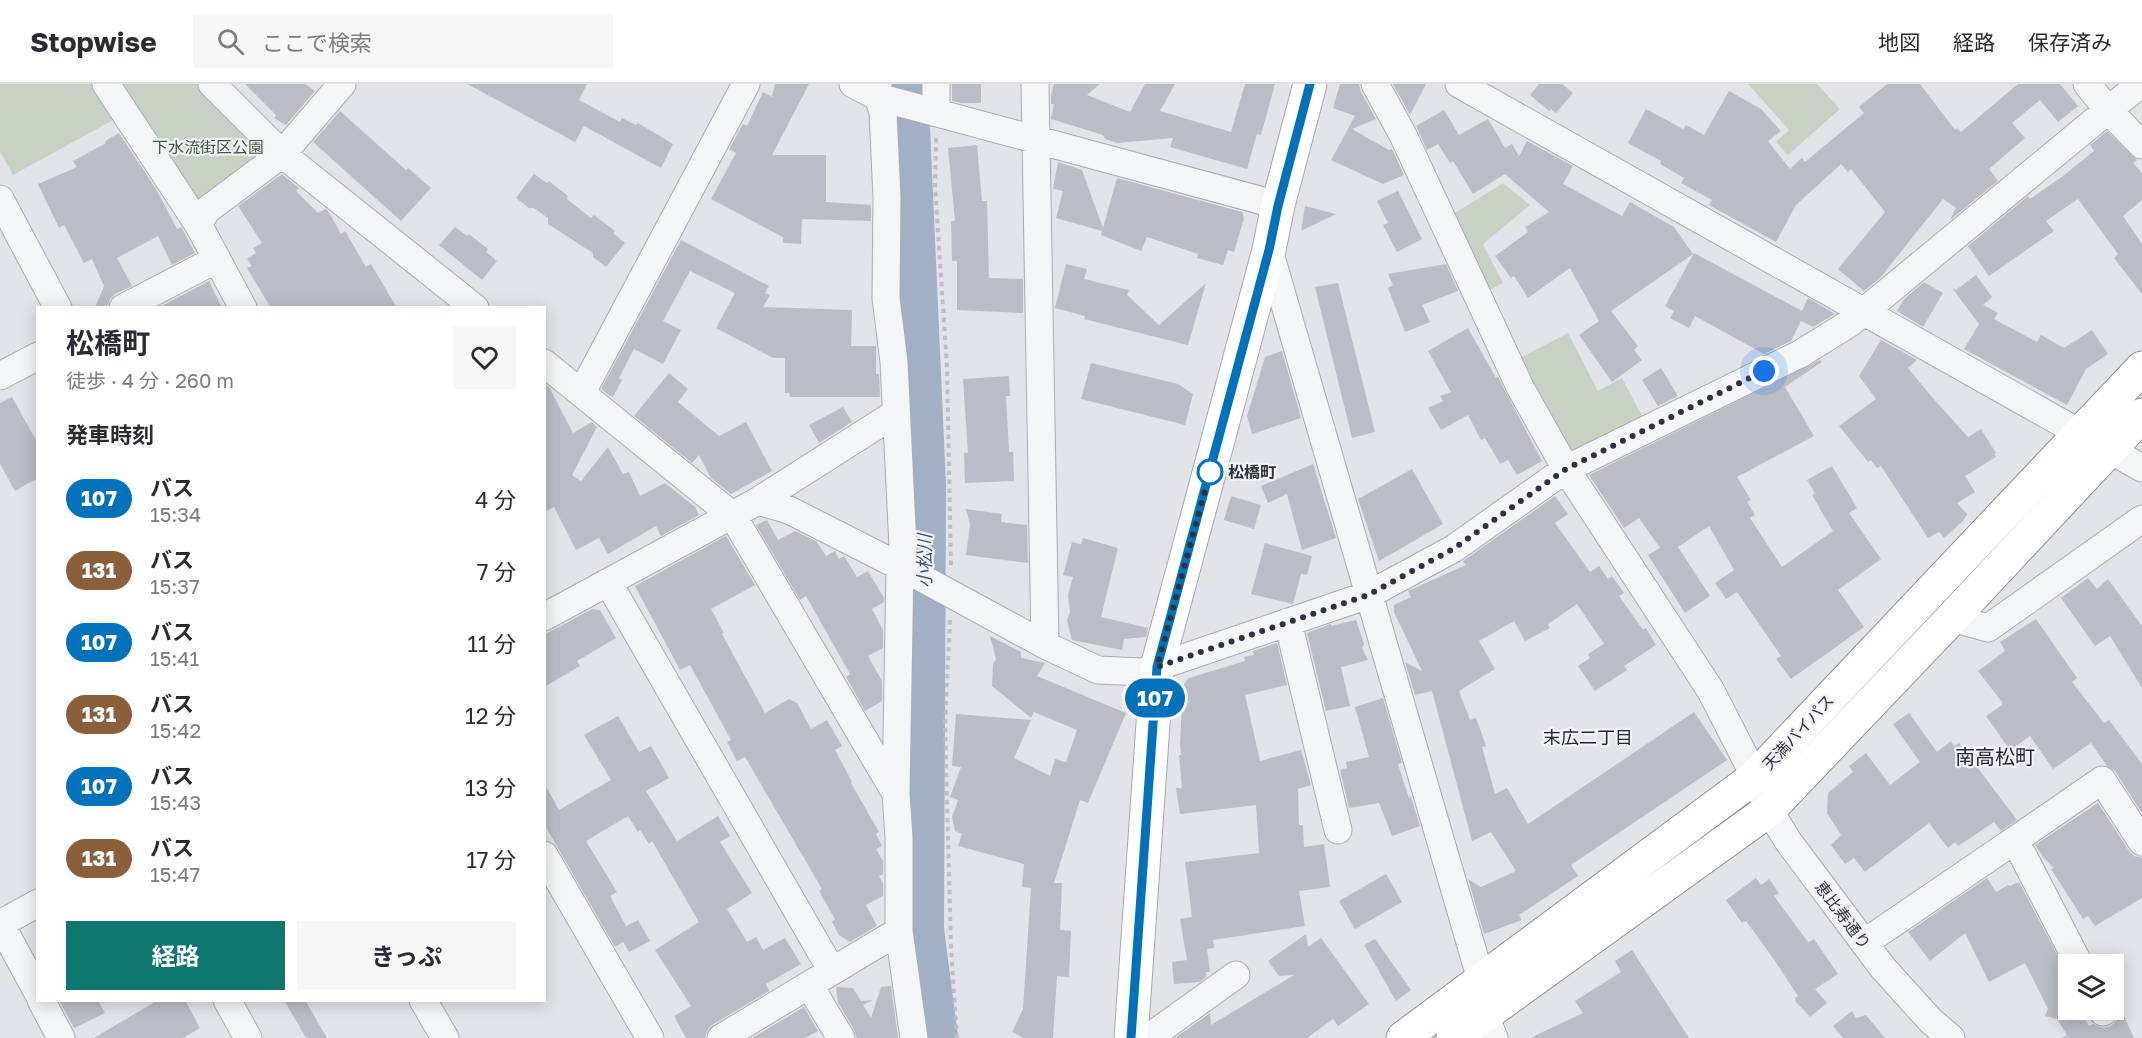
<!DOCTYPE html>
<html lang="ja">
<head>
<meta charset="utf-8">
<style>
  body { margin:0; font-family:"Golos Text","Noto Sans JP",sans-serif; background:#f7f7f7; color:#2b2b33; height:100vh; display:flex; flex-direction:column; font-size:22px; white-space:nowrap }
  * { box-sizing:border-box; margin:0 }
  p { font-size:20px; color:#7c7c81 }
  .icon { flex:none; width:33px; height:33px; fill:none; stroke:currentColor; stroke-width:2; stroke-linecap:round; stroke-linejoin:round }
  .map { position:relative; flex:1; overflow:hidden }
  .side { position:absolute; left:36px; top:222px; width:510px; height:696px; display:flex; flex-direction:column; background:#fff; border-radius:0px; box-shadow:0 3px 15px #0003 }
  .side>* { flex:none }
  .badge { padding:0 12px; border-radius:20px; font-size:21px; line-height:39px }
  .tools { position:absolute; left:2058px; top:870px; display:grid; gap:12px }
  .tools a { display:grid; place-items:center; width:66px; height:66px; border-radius:0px; background:#fff; box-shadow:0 3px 15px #0003; font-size:30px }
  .you { position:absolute; width:30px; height:30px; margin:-15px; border:4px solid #fff; border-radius:50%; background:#1a73e8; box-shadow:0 0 0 9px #1a73e833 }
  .map>.badge { position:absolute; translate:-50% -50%; box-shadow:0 0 0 3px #fff }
  h2 { padding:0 30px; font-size:22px; line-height:54px }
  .round { display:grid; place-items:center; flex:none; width:63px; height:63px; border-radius:0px; background:#f7f7f7 }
  .summary { display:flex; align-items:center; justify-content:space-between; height:102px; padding:0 30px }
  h1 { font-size:28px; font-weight:700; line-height:45px }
  .action { display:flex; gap:12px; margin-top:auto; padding:12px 30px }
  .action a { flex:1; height:69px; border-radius:0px; background:#0f766e; color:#fff; font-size:24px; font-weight:700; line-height:69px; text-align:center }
  .action a+a { background:#f7f7f7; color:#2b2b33 }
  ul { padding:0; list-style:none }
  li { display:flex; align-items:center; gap:18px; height:72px; padding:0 30px }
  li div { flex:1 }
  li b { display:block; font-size:22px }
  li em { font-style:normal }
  li .badge { min-width:66px; font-weight:700; text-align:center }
  header { display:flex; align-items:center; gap:36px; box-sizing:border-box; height:84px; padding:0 30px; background:#fff; border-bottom:2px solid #e1e1e2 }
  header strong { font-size:28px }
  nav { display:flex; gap:33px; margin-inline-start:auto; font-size:21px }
  .search { width:420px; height:54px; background:#f7f7f7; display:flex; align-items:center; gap:15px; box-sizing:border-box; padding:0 21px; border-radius:0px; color:#7c7c81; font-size:22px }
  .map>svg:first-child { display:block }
  .green { fill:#c7d2c4 }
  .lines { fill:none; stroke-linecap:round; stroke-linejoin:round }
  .river { stroke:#a1b0c5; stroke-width:40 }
  .building { fill:#babdc5 }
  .minor-casing { stroke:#a8abb3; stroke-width:29 }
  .major-casing { stroke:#a3a8b3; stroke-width:35 }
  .highway-casing { stroke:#8b919e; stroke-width:35 }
  .path { stroke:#bcbec3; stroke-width:4; stroke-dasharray:4.5 4.5; stroke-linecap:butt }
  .minor { stroke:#f4f5f7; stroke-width:27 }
  .major { stroke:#fff; stroke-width:33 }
  .highway { stroke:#fff; stroke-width:33 }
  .line-casing { stroke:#fff; stroke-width:14 }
  .line { stroke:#0072bc; stroke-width:9 }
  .walk { stroke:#2c323f; stroke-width:6; stroke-dasharray:0 10.8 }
  .stop-dot { fill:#fff; stroke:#0072bc; stroke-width:3 }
  .labels { text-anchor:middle; stroke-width:4.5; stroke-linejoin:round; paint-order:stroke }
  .park-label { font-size:16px; fill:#3f593b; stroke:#f1f3f6 }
  .stop-label { font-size:16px; font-weight:bold; fill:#2c323f; stroke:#f1f3f6; text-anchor:start }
  .street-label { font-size:16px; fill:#2c323f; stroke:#f1f3f6 }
  .water-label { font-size:18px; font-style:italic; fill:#3a4f6e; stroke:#f1f3f6 }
  .neighbourhood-label { font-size:18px; fill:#1e2330; stroke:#f1f3f6 }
  .quarter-label { font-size:20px; fill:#1e2330; stroke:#f1f3f6 }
</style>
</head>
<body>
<header>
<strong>Stopwise</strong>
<div class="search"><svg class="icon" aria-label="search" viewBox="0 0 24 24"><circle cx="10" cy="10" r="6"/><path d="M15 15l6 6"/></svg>ここで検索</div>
<nav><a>地図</a><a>経路</a><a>保存済み</a></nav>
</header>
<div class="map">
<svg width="2142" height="954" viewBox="0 0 2142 954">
  <rect width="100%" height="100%" fill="#e2e4e9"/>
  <path class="green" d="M0,0H92L115,35L13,91L0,67Z
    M119,0H200L259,59L258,73L200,120Z
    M1748,0H1817L1840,25L1788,71L1776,58L1789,46Z
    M1503,99L1530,121L1483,160L1503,199L1486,208L1452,131Z
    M1568,249L1598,307L1622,294L1643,334L1569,372L1518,275Z"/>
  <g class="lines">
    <path class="river" d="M911,0L910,43L926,402L924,845L938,954"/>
  </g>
  <path class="building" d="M245,0H305L315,7L286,41L274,34L276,31Z
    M467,0H587L579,16L620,38L622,34L636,41L638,39L673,60L661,84L584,42L575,58Z
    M775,0H809L772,71H826V118L871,121V137L802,135L801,160L783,159V153L711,115L736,69L729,65L743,40L747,42L763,8L772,13Z
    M952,0H981V19H962L952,17Z
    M1054,0H1100L1087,11L1130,28L1145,0H1175L1160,27L1231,48L1245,0H1275L1261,51L1257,50L1247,85L1170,63L1173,54L1117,59L1105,55L1103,51L1051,35L1054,20H1051V11Z
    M1340,0H1359L1361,8L1376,35L1352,45L1389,66L1392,65L1404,91L1383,100L1331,76L1355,32L1333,24Z
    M1393,0H1426L1410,31Z
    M1539,0H1562L1573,9L1556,29L1551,25L1549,27L1530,11Z
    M1887,0H1920L1955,46L1957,44L1961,48L2018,0H2060L2078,22L2058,38L2040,16L2012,39L2025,54L1989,85L1998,97L1950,136L1956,124L1943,115L1880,194L1864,207L1838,185L1885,128L1851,85L1848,88L1841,80L1796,121L1776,158L1709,121L1712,116L1681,99L1684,94L1660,80L1661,77L1628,59L1646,25L1683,45L1686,41L1704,51L1729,7L1761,25L1781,47L1768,57L1790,85L1802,74L1805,78L1864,29L1859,23Z
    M1444,26L1459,51L1488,35L1505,64L1512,60L1519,72L1527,57L1573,82L1563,100L1622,132L1630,118L1674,143L1693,170L1611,227L1638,262L1634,266L1642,276L1612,298L1579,251L1599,237L1570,184L1528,214L1514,192L1511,194L1495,172L1528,148L1525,143L1549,128L1505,90L1473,110L1453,77L1450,79L1438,60L1427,66L1416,42Z
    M340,27L406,86L408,84L431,104L401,137L313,58Z
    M2107,47L2137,76L2133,79L2142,89V116L2123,132L2142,160V210L2114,174L2118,170L2078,115L2046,137L2054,147L1989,192L1968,162L2028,112L2030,115L2063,92L2094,67L2090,61Z
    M119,49L156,105L177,145L181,143L184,148L195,169L172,181L158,152L117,174L132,202L115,210L110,215L108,221L95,224L104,202L92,175L84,179L64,141L59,144L38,100L77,83L73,77L106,59L105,57Z
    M977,61L982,117H987L989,194L1023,195V229L957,226V177H952L951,137H955L948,64Z
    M1058,78L1082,86L1103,144L1117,94L1242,128L1244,134L1234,168L1228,166L1223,181L1197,174L1198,170L1147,153L1141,167L1101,151L1102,147L1056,134L1063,107L1053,105Z
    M282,90L299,104L296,107L318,129L325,125L328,127L341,150L345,147L366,183L371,180L397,224H271L247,184L252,182L247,175L256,169L253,164L262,159L238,122Z
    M534,90L547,99L549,97L568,112L567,115L591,134L594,131L615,147L613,149L625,159L606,183L593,173V169L548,140V134L534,124H529L516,114Z
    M1398,107L1422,155L1397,168L1383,141L1388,139L1377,117Z
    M1305,122L1336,130L1301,147Z
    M455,143L467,152L469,150L488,165L486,168L497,177L482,196L439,161Z
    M681,156L769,202L765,209L770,211L763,223L852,226L851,262H876V290H879L880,313H790L789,309H785V274H773L716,244L735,209L690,187L663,237L681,246L663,280L634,265L619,294L622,296L613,313L609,311L601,305Z
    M1694,169L1802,227L1808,214L1835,230L1813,243L1801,237L1791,257L1764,270L1695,232L1689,244L1670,234L1674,227L1665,222Z
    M1066,180L1087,185L1084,195L1129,206L1127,211L1159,241L1206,199L1188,261L1084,235L1085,232L1055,224Z
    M1446,180L1458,207L1422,221L1430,238L1405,248L1388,204L1393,201L1388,190Z
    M1976,191L1992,213L1983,221L1998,229L1994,235L2037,258L2041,251L2064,264L2092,246L2108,270L2086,285L2067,321L1964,265L1979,240L1952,204L1956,206Z
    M209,197L222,224H158Z
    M1924,198L1943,209L1923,243L1897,227L1904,215Z
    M1338,199L1375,348L1352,354L1315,203Z
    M1468,244L1496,294L1498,293L1542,377L1517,391L1508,376L1500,380L1485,354L1481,356L1468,331L1441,346L1428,324L1443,317L1440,312L1451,308L1428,267Z
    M1881,256L1917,276L1908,284L1931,312L1968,353L1981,345L1996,369L1994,370L1996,373L1965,392L1975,408L1957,419L1967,430L1963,437L1944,454L1939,448L1928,454L1881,382L1877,384L1871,376L1868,378L1839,342L1876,315L1859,292Z
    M1282,267L1301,334L1252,350L1247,332L1265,273Z
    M1820,276L1822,278L1785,303L1814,352L1737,393L1751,416L1747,418L1755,431L1750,434L1782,483L1833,447L1812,411L1815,409L1807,396L1832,382L1857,424L1849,429L1881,475L1838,506L1864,543L1791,595L1776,575L1781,572L1737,508L1726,515L1715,499L1734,486L1709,442L1678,463L1710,512L1685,529L1648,471L1660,464L1639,434L1624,444L1589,391Z
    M1091,279L1178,300L1193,310L1185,341L1081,315Z
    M1661,284L1678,312L1658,322L1642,296Z
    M669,289L688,305L678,318L719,352L746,338L772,387L731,410L711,394L699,371L692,379L634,332Z
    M1009,292L1010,312H1006L1009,368H1013L1014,397L965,399L964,369H968L963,295Z
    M544,300L549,303L573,349L592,338L597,343L572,391L581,397L608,363L623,390L629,388L640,412L665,399L695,423L699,431L661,452L656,442L608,470L599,454L576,466L554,423L544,428Z
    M12,313L38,360V394L15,407L0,380V319Z
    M843,323L852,338L819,359L809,341Z
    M1313,380L1336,454L1302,466L1287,410L1268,419L1261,402Z
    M1412,385L1443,440L1379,477L1358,415Z
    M1231,412L1261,421L1254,445L1224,436Z
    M1555,412L1568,430L1555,439L1590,488L1599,482L1608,495L1612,492L1624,509L1619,512L1643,546L1646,544L1656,561L1624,582L1627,586L1595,607L1578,582L1590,574L1588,570L1604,560L1577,520L1548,540L1550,544L1525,557L1514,537L1479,557L1495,585L1459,607L1470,636L1476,634L1486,662L1482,663L1495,710L1507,704L1528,740L1694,628L1727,676L1571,781L1578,792L1519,831L1522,836L1484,850L1468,795L1481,803L1516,787L1491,748L1472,757L1432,607L1415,611L1405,578L1422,587L1394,528V521L1411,513L1408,507L1466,481L1463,477Z
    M966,425L1002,430L1001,438L1027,441L1028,479L966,471L970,441Z
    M767,436L778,456L795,447L816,457L826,472L835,467L839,475L844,472L857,493L868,487L884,514V518L872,525L883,546V564L868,572L882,597V617L865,627L846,593L850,590L806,512L800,516L756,441Z
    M726,452L755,501L711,525L724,549L722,550L765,629L789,615L797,619L811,645L827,636L842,662L835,666L852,698L851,699L879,748L876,750L882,762L876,765L883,777V790L879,792L883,800V812L866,821L877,842L850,858L839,851L832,838L835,835L819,807L822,805L745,673L737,677L727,658L731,656L690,581L680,586L635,502Z
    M1083,454L1118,464L1101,533L1148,544L1146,553L1124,555L1122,566L1072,556L1067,536L1070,528L1068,511L1073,493L1063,491L1072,458L1081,460Z
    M1265,459L1312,472L1307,491L1301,490L1293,520L1251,510Z
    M2088,494L2097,505L2108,495L2142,542V604L2110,552L2095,562L2061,514Z
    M592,525L600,526L616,554L577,577L580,582L544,603V551Z
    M2036,535L2077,594L2072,598L2104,639L2109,636L2142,680V729L2115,687L2107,682L2091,659L2053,685L2030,652L2010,666L1986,632L2002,621V618L1978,587L2005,567L2000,558Z
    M1356,536L1364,560L1362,564L1368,576L1341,583L1350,622L1326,627L1307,549L1331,540V542Z
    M990,552L1021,568V574L1045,579L1037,592L1126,629L1088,719L1080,716L1054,799H1062L1060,846L1071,847L1069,893L1057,892L1053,954H1023L1012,948L1023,925L1031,804L1022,803L1024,780L958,762L962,750L955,747L952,733L958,716L950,713L961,683L952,682L956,630L1031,636L1014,674L1050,692L1055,675L1066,678L1077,646L1034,628L1031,634L992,602L993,580L996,575Z
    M1277,559L1287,601L1245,611L1246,615L1260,677L1301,666L1311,701L1298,705L1299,741H1303L1304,763L1324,760L1330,803L1299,807L1305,842L1213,856L1214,864L1207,865L1210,888H1206V893L1200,898L1174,900L1172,878L1187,876L1180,835L1192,833L1185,778L1259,769L1256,721L1180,730L1176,704H1182L1179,671H1181L1180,660L1183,601L1189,594L1245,577L1244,573L1254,571L1253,567Z
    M1383,614L1402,679L1398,680L1409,714L1411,713L1420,742L1392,752L1379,719L1349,724L1340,686L1347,684L1346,678L1369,673L1355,623Z
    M1909,629L1937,668L1951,657L1954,662L1959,659L2017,736L2001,747L1994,738L1958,762L1955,758L1948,764L1929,739L1865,788L1854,774L1845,780L1831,761L1841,751L1827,729L1828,709L1853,688L1849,682L1866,669L1890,701L1920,678L1893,640Z
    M618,632L639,668L651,662L669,694L646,707L677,757L718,732L730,752L720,758L752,809L727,825L747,858L756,853L763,866L785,854L801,880L766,900L769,907L712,941L707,947L705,954H686L674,932L691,922L655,866L699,838L652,757L649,760L640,746L638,748L628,732L586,757L617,808L610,812L626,842L638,836L650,857L629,868L623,858L615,863L544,740V699L559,726L611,696L584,651Z
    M2098,719L2129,767L2134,772L2142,774V814L2095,842L2088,832L2083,835L2051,785L2054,784L2044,774L2035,761Z
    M1386,790L1402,818L1355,845L1339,817Z
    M1756,794L1761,801L1769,795L1779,809L1774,812L1808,858L1814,855L1838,890L1815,905L1827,919L1810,933L1796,918L1795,914L1798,912L1773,874L1746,837L1742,839L1726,816Z
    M1987,794L1996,808L2008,801L2010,802L2019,798L2068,891V926H2079L2089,942L2093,940L2103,944L2111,942L2116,937L2119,929L2122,928L2134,954H2061L2067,951L2057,935L2045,932L2048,925L2025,879L1989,898L1965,849L1930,877L1908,848Z
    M1306,850L1308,863L1321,854L1369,920L1338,942L1333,935L1307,954H1175L1210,929L1211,941L1294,891L1279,892L1268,877Z
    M1375,855L1411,906L1396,917L1364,861Z
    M1632,866L1689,954H1530L1583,929L1575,917L1621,888L1615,877Z
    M891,902L898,954H857L854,946L838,918L836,903L853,904L861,917L873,916L863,921L871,934L881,903Z
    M59,916H98L105,929L74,944Z
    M158,916H185L200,944L183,954H94Z
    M284,916H305L327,954H306Z
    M804,923L818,947L805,954H752Z
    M1852,927L1856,934L1866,931L1885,954H1843L1833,942Z"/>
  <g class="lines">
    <defs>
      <path id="minor" d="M106,0L198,140L243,224
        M212,0L282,70L475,224
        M853,0L878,13L1278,121
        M878,0V13L883,28L887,114L886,214L894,278L903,463L900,483L896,710L899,753V847L914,954
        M936,0V29
        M1035,0L1045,561
        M1375,0L1403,51L1520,303L1566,385L1711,607L1755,693L1769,726L1788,757L1883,884L1931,937L1951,954
        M1459,0L2142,384
        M2087,0L2108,26L2142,61
        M0,115L58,224
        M198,140L207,126L282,70L342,0
        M1269,166L1481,896L1485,931L1494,954
        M123,224L217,175
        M544,279L733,432L896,710
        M0,292L38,272
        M582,308L746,0
        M758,417L789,426L907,486L1045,561L1098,586L1142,588L1368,511L1453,465L1566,385L1800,270L1850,239L2108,26L2141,0
        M608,498L832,887
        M544,533L758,417L896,329
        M1952,534L1988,544L2142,435
        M1288,538L1338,746
        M2015,756L2102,696L2142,758
        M544,771L650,954
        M0,839L38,909
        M0,840L38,819
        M1864,859L2015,756L2079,880
        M809,901L841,954
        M41,916L61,954
        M227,916L248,954
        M423,916L445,954
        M2102,926L2103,928
        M721,954L899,847
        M1148,954L1236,891"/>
      <path id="major" d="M1131,954L1157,583L1269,166L1278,121L1310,0"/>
      <path id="highway" d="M1403,954L1755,693L2142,284
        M1453,954L1769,726L1952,534L2142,331"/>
    </defs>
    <use href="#minor" class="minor-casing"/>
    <use href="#major" class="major-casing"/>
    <use href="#highway" class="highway-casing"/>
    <path class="path" d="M936,54L935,102L947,283L951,484
      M950,536L945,641L951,864L957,954"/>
    <use href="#minor" class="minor"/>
    <use href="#major" class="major"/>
    <use href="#highway" class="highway"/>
  </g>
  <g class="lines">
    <defs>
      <path id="line" d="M1131,954L1157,583L1269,166L1278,122L1310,0"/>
    </defs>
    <use href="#line" class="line-casing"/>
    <use href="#line" class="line"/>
    <path class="walk" d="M1210,388L1157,583L1368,511L1453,465L1566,385L1764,287"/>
  </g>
  <circle class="stop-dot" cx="1210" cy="388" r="12"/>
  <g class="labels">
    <g class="park-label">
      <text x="208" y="69">下水流街区公園</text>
    </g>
    <g class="stop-label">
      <text x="1228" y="394">松橋町</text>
    </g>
    <g class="street-label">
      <text transform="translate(1798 648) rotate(-47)" y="6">天満バイパス</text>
      <text transform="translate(1843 831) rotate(53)" y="6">恵比寿通り</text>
    </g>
    <g class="water-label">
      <text transform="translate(925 477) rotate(-90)" y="6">小松川</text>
    </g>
    <g class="neighbourhood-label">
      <text x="1588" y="660">末広二丁目</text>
    </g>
    <g class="quarter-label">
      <text x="1995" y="680">南高松町</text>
    </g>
  </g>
</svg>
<div class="tools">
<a><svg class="icon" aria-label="layers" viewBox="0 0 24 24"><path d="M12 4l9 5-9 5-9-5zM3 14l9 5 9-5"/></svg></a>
</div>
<div class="you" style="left:1764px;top:287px"></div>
<b class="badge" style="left:1155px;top:614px;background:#0072bc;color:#fff">107</b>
<section class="side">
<div class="summary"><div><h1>松橋町</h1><p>徒歩 · 4 分 · 260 m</p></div><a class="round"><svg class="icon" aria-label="heart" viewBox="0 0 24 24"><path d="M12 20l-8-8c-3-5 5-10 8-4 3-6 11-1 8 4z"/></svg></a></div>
<h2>発車時刻</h2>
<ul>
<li><span class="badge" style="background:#0072bc;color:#fff">107</span><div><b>バス</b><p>15:34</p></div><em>4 分</em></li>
<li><span class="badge" style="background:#8b5e3c;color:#fff">131</span><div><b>バス</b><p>15:37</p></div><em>7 分</em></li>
<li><span class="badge" style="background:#0072bc;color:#fff">107</span><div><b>バス</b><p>15:41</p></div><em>11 分</em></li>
<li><span class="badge" style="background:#8b5e3c;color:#fff">131</span><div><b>バス</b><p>15:42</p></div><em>12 分</em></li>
<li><span class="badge" style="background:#0072bc;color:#fff">107</span><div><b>バス</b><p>15:43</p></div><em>13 分</em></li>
<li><span class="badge" style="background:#8b5e3c;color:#fff">131</span><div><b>バス</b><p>15:47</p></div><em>17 分</em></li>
</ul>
<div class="action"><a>経路</a><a>きっぷ</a></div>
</section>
</div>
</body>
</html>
